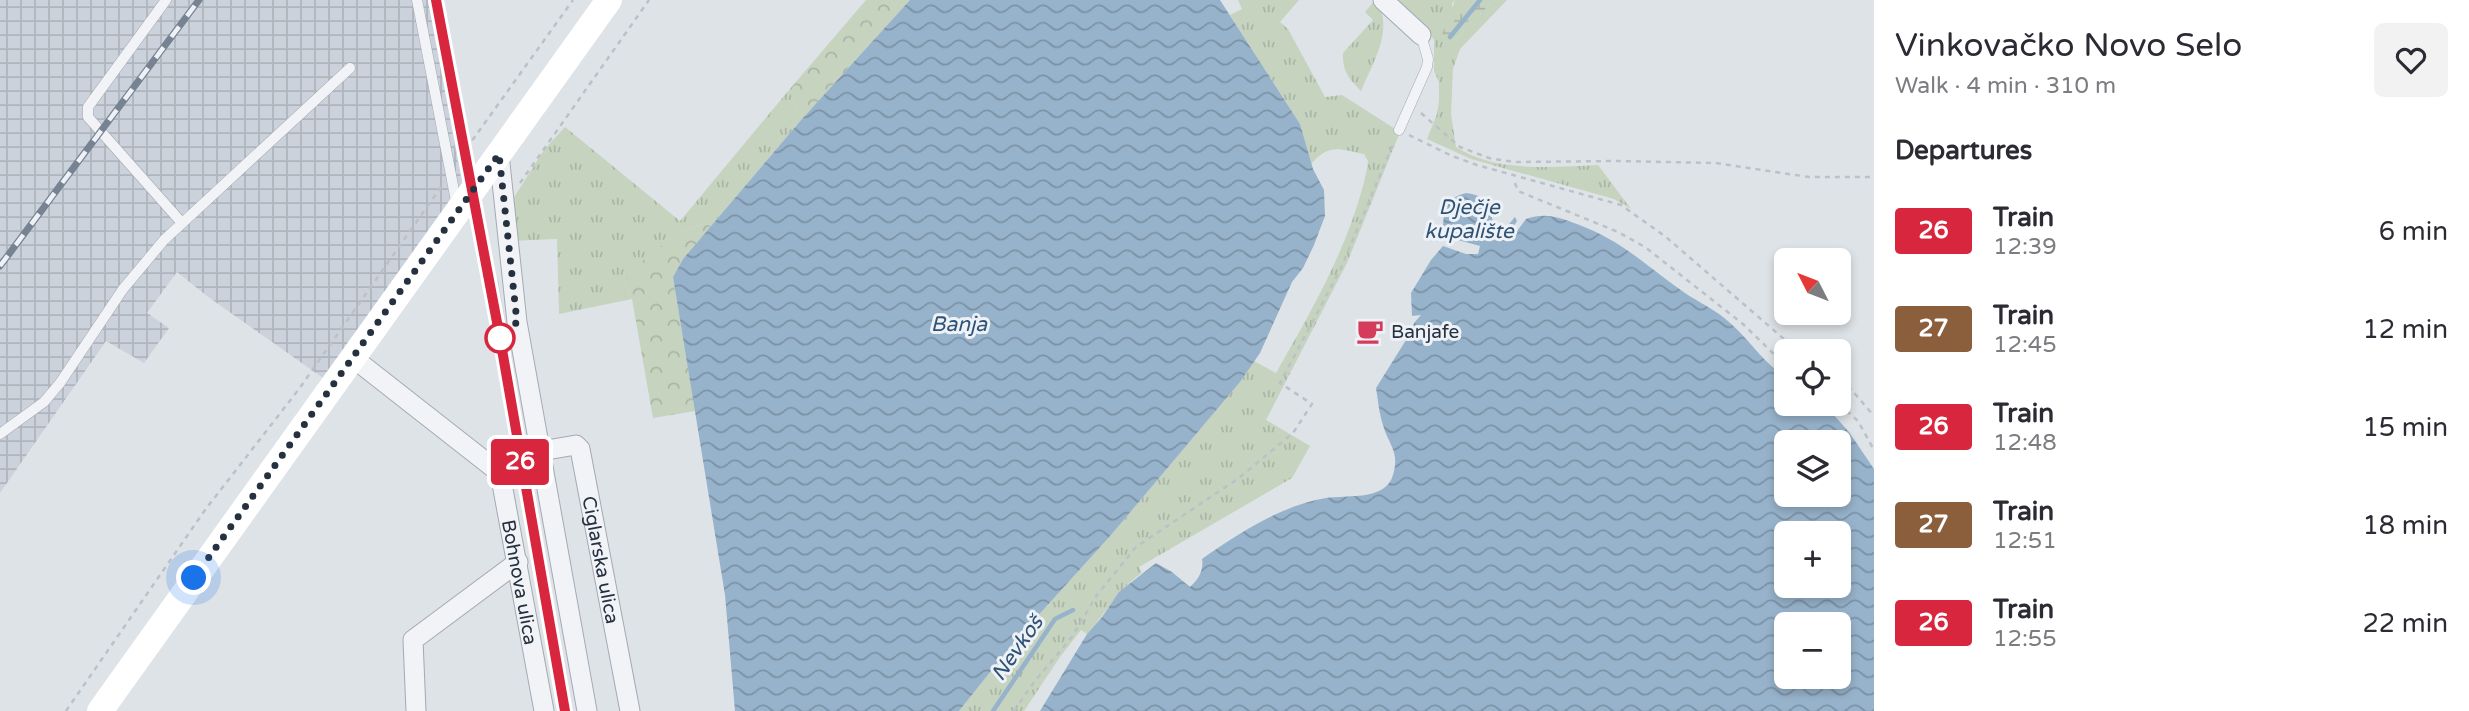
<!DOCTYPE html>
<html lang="en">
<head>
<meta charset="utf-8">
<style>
  body { margin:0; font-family:"Varela Round",sans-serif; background:#f2f2f3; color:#2b2b33; height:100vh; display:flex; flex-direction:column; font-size:26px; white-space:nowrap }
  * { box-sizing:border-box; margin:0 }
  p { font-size:23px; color:#7c7c81 }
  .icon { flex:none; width:38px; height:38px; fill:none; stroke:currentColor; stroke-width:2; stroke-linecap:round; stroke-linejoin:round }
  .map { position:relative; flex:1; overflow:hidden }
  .panel { display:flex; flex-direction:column; background:#fff; width:595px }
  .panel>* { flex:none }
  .badge { padding:0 14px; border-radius:5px; font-size:24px; line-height:46px }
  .needle { width:46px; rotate:312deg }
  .buttons { position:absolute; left:1774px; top:248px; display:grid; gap:14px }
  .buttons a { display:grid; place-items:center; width:77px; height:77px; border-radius:10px; background:#fff; box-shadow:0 4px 10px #0003; font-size:35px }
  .you { position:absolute; width:35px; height:35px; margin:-18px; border:5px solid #fff; border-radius:50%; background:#1a73e8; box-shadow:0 0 0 10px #1a73e833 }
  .map>.badge { position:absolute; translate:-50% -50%; box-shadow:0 0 0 4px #fff }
  h2 { padding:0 21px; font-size:26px; line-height:63px }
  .round { display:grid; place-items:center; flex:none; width:74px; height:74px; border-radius:10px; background:#f2f2f3 }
  .headline { display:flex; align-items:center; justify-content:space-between; height:119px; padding:0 21px }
  h1 { font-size:33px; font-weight:600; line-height:52px }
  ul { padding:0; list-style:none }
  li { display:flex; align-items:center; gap:21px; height:98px; padding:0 21px }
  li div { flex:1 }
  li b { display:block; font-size:26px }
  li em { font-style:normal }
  li .badge { min-width:77px; font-weight:700; text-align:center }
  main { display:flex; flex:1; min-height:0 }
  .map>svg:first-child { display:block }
  .built { fill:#ccd2db }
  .industrial { fill:url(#industrial-grid) }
  .grass { fill:url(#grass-tufts) }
  .forest { fill:url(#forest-crowns) }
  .wetland { fill:url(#wetland-marsh) }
  .water { fill:url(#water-waves); fill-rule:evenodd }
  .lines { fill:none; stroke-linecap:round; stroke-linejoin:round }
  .stream { stroke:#97b3cb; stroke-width:4.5 }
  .service-casing { stroke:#a3aab2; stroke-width:11 }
  .minor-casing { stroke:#a3aab2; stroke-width:21 }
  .path { stroke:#bcc1c7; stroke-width:2.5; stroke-dasharray:5 5; stroke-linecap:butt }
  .service { stroke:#f1f3f7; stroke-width:10 }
  .minor { stroke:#f1f3f7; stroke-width:19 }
  .secondary { stroke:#fff; stroke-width:26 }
  .rail-casing { stroke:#778393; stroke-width:7 }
  .rail { stroke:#eef2f6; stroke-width:4.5; stroke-dasharray:13; stroke-linecap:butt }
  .line-casing { stroke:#fff; stroke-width:16 }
  .line { stroke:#d7263d; stroke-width:10 }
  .walk { stroke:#263140; stroke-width:7; stroke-dasharray:0 12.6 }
  .stop-dot { fill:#fff; stroke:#d7263d; stroke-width:3.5 }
  .labels { text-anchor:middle; stroke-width:6; stroke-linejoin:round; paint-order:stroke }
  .poi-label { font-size:19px; fill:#263140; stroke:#eef2f6; text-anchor:start }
  .street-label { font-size:19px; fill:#263140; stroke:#eef2f6 }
  .water-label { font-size:21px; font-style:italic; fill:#2e5376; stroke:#eef2f6 }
</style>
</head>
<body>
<main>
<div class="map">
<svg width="1874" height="711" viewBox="0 0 1874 711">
  <defs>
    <pattern id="industrial-grid" width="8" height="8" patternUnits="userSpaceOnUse" patternTransform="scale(1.75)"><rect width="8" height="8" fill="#ccd2db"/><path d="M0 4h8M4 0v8" fill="none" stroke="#afb5bd"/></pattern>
    <pattern id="grass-tufts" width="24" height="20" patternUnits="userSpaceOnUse" patternTransform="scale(1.75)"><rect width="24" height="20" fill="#c5d3bf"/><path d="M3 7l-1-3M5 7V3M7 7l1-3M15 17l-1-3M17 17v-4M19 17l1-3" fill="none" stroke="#a9b6a5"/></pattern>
    <pattern id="forest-crowns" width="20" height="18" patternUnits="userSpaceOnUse" patternTransform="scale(1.75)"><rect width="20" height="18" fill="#c5d3bf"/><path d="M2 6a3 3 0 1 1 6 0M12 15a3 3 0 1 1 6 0" fill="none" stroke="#a9b6a5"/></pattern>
    <pattern id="wetland-marsh" width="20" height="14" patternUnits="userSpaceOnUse" patternTransform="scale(1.75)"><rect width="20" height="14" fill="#c5d3bf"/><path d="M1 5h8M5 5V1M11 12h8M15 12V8" fill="none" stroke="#a9b6a5"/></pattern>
    <pattern id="water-waves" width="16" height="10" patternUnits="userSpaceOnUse" patternTransform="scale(1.75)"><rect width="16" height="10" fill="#97b3cb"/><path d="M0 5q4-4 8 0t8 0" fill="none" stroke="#7b92a6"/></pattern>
  </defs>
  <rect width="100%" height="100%" fill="#dee3e8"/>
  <path class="built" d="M428,0H439L473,179L462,185Z
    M478,203L491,280L498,279L573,711H561L507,421L470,213Z"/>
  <path class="industrial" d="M0,0H428L462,185L323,378L207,296L177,272L147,313L169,328L144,363L106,341L0,493Z"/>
  <path class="grass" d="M1238,0H1299L1280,22L1288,29L1325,97L1342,95L1400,132L1347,263L1266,420L1310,446L1292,478L1139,567L1142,573C1118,589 1106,613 1087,634L1081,630L1060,657L1024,711H959L1015,641L1111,535L1240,382L1254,361L1276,373C1313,308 1351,243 1367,169L1368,161L1364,154C1339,149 1329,143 1311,164L1300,124L1230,15L1242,9Z
    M1375,0C1396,27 1372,64 1361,91C1349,79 1342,71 1343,53L1373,20L1365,12Z
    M1391,0H1455L1452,3L1454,41L1494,0H1507L1460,49L1453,69L1451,114L1456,147C1496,173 1553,167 1598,165L1631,209L1614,199L1471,159L1427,139L1437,114L1439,101V82L1434,71V39Z
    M789,90L802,119L711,226L705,223L680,231L657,250L625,282L632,299L559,314L557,239L510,241L513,199L544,150L565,127L680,221Z"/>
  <path class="forest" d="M866,0H910L802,119L789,90Z
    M705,223L711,226L683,259L673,277L695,411L653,418L632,299L625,282L629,272L680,231Z"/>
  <path class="wetland" d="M1455,0H1494L1454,41H1445L1442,35Z"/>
  <path class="water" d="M910,0H1220L1300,124L1313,169L1324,190L1325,216L1314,245L1303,268L1292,282L1260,353L1240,382L1111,535L1015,641L959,711H735L725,595L673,277L683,259L802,119Z
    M1466,193C1485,195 1494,206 1492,225L1498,229H1505L1515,217L1517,221L1512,229L1514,235L1526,219C1545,212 1559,217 1577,224C1623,241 1646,266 1685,293C1700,303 1716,310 1729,322C1751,341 1761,361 1787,378V404H1824L1849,432L1874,469V711H1040L1087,634L1102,617L1119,592L1156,563L1172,572L1190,587C1198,580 1204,571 1202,559C1238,534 1282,505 1326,498C1345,495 1386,501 1393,475C1400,451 1389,446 1383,425C1379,413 1378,400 1376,388L1411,332L1414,323L1421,315L1412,316L1411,293L1431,260L1443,246L1466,254H1478L1480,246L1458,240L1443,225C1445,206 1447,198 1466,193ZM1787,443H1839V495H1787ZM1787,534H1839V586H1787ZM1787,625H1839V677H1787Z"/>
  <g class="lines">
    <path class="stream" d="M1450,37L1480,0
      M993,711L1055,619L1073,610"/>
    <defs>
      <path id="service" d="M166,0L88,107V117L182,223
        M417,0L457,206
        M1399,130L1427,67L1428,59L1421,35
        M0,434L44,402L60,383L123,289L164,240L350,68"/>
      <g id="minor">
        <path d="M1383,0L1421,35"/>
        <path d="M499,154L517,322L587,711"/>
        <path id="s1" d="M352,357L500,473L544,711"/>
        <path id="s2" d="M541,451L576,445L580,449L630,711"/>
        <path d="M416,711L413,640L518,562"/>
      </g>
    </defs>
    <use href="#service" class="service-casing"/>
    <use href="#minor" class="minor-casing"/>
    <path class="path" d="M1421,113L1460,147L1489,158L1514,162L1618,161L1716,163L1809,177H1874
      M1409,135L1452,156L1477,165L1621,205L1666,237L1799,352
      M460,153L463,144L470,143L474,138L573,0
      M520,183L649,0
      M1515,183L1518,191L1618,232L1645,247L1743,324L1787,367
      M1839,381L1850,388L1874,416
      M1839,404L1858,421L1874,450
      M66,711L205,510L299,389L441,187
      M1014,711L1034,682L1072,637L1097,595L1136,547L1239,478L1293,433L1312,404L1280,383L1341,268L1394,142"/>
    <use href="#service" class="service"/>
    <use href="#minor" class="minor"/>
    <path class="secondary" d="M100,711L609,0"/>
    <defs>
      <path id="rail" d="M436,0L500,338L565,711
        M0,266L199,0"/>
    </defs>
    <use href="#rail" class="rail-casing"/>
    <use href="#rail" class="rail"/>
  </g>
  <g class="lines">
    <defs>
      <path id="line" d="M436,0L500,338L565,711"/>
    </defs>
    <use href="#line" class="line-casing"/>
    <use href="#line" class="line"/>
    <path class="walk" d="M194,578L499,154L517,322L500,338"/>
  </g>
  <defs>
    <symbol id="cafe-bare" viewBox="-9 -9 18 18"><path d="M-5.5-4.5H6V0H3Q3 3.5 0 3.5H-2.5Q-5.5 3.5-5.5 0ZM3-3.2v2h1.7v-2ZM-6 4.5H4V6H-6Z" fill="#d53c5c" stroke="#eef2f6" stroke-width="2.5" paint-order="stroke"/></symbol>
  </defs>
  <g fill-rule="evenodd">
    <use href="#cafe-bare" x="1351" y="312" width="38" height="38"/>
  </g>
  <circle class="stop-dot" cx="500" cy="338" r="14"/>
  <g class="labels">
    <g class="poi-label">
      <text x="1391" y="338">Banjafe</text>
    </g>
    <g class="street-label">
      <text dy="7" stroke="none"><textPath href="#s2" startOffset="154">Ciglarska ulica</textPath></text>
      <text dy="7" stroke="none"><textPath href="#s1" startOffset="299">Bohnova ulica</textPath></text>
    </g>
    <g class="water-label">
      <text x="1469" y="214">Dječje<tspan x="1469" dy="24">kupalište</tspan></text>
      <text x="959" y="331">Banja</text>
      <text transform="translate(1017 648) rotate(-55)" y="7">Nevkoš</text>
    </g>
  </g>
</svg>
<div class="buttons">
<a><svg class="needle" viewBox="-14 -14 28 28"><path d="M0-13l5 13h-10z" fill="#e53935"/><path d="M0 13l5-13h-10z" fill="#7c7c81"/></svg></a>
<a><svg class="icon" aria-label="locate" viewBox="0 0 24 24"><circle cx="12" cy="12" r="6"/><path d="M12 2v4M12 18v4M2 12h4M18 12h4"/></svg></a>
<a><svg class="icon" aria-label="layers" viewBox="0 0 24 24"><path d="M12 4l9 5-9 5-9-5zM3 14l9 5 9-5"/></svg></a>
<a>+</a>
<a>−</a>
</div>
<div class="you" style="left:194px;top:578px"></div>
<b class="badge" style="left:520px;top:462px;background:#d7263d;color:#fff">26</b>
</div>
<section class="panel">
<div class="headline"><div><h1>Vinkovačko Novo Selo</h1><p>Walk · 4 min · 310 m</p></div><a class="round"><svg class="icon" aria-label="heart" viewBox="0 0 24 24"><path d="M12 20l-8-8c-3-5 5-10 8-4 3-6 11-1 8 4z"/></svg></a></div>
<h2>Departures</h2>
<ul>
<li><span class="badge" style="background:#d7263d;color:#fff">26</span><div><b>Train</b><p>12:39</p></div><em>6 min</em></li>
<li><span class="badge" style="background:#8b5e3c;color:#fff">27</span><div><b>Train</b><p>12:45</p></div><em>12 min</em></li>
<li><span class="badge" style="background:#d7263d;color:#fff">26</span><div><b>Train</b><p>12:48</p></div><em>15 min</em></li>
<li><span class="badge" style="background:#8b5e3c;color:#fff">27</span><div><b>Train</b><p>12:51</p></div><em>18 min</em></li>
<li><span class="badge" style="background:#d7263d;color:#fff">26</span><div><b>Train</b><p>12:55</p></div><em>22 min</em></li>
</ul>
</section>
</main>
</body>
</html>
